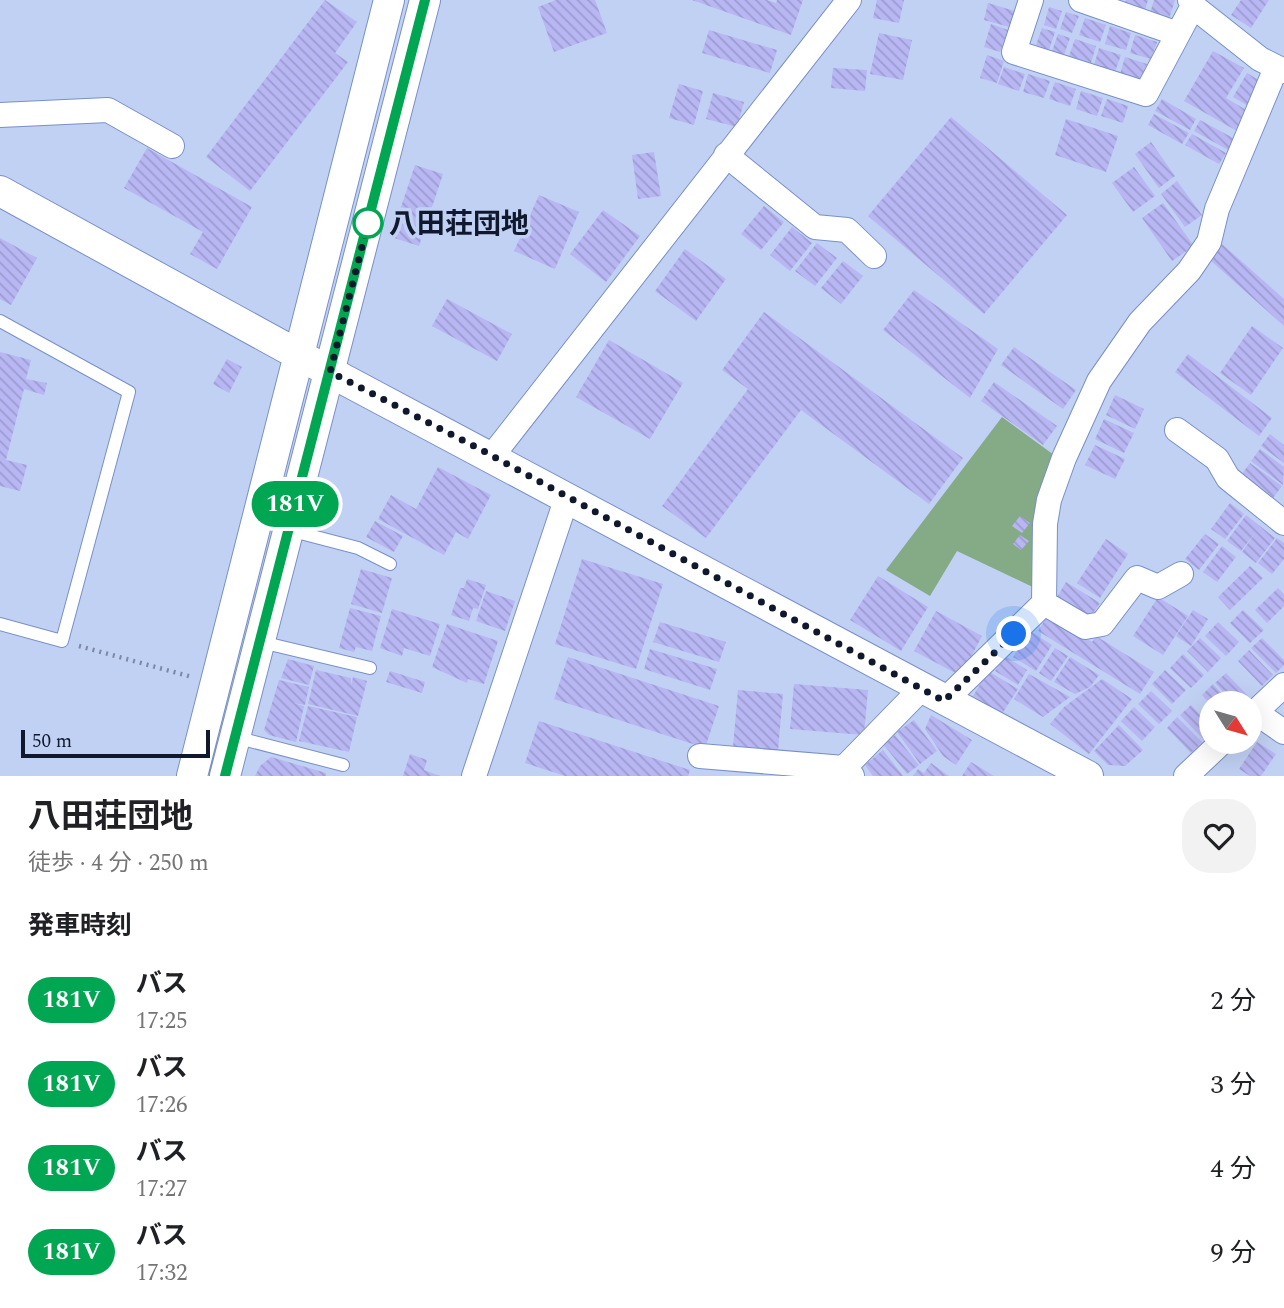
<!DOCTYPE html>
<html lang="ja">
<head>
<meta charset="utf-8">
<style>
  body { margin:0; font-family:Spectral,"Noto Sans JP",serif; background:#f2f2f2; color:#202124; height:100vh; display:flex; flex-direction:column; font-size:26px; white-space:nowrap }
  * { box-sizing:border-box; margin:0 }
  p { font-size:23px; color:#757577 }
  .icon { flex:none; width:38px; height:38px; fill:none; stroke:currentColor; stroke-width:2; stroke-linecap:round; stroke-linejoin:round }
  .map { position:relative; height:776px; overflow:hidden }
  .drawer { display:flex; flex-direction:column; background:#fff; flex:1 }
  .drawer>* { flex:none }
  .badge { padding:0 14px; border-radius:23px; font-size:24px; line-height:46px }
  .needle { width:46px; rotate:127deg }
  .buttons { position:absolute; left:1199px; top:691px; display:grid; gap:14px }
  .buttons a { display:grid; place-items:center; width:63px; height:63px; border-radius:50%; background:#fff; box-shadow:0 7px 28px #0002; font-size:35px }
  .scale { position:absolute; left:21px; bottom:18px; width:189px; box-sizing:border-box; padding-left:7px; border:4px solid #0f182d; border-top:0; font-size:19px; line-height:24px; white-space:nowrap; color:#0f182d; -webkit-text-stroke:5px #c1d1f4; paint-order:stroke }
  .you { position:absolute; width:35px; height:35px; margin:-18px; border:5px solid #fff; border-radius:50%; background:#1a73e8; box-shadow:0 0 0 10px #1a73e833 }
  .map>.badge { position:absolute; translate:-50% -50%; box-shadow:0 0 0 4px #fff }
  h2 { padding:0 28px; font-size:26px; line-height:63px }
  .round { display:grid; place-items:center; flex:none; width:74px; height:74px; border-radius:28px; background:#f2f2f2 }
  .head { display:flex; align-items:center; justify-content:space-between; height:119px; padding:0 28px }
  h1 { font-size:33px; font-weight:700; line-height:52px }
  ul { padding:0; list-style:none }
  li { display:flex; align-items:center; gap:21px; height:84px; padding:0 28px }
  li div { flex:1 }
  li b { display:block; font-size:26px }
  li em { font-style:normal }
  li .badge { min-width:77px; font-weight:700; text-align:center }
  .map>svg:first-child { display:block }
  .green { fill:#85aa86 }
  .building { fill:url(#building-back-hatch) }
  .lines { fill:none; stroke-linecap:round; stroke-linejoin:round }
  .service-casing { stroke:#7890c7; stroke-width:14 }
  .minor-casing { stroke:#7890c7; stroke-width:26 }
  .tertiary-casing { stroke:#7890c7; stroke-width:32 }
  .path { stroke:#7b88a6; stroke-width:4.5; stroke-dasharray:2 5; stroke-linecap:butt }
  .service { stroke:#fff; stroke-width:12 }
  .minor { stroke:#fff; stroke-width:24 }
  .tertiary { stroke:#fff; stroke-width:30 }
  .line-casing { stroke:#fff; stroke-width:16 }
  .line { stroke:#00a651; stroke-width:10 }
  .walk { stroke:#0f182d; stroke-width:7; stroke-dasharray:0 12.6 }
  .stop-dot { fill:#fff; stroke:#00a651; stroke-width:3.5 }
  .labels { text-anchor:middle; stroke-width:7; stroke-linejoin:round; paint-order:stroke }
  .stop-label { font-size:28px; font-weight:bold; fill:#0f182d; stroke:#c1d1f4; text-anchor:start }
</style>
</head>
<body>
<div class="map">
<svg width="1284" height="776" viewBox="0 0 1284 776">
  <defs>
    <pattern id="building-back-hatch" width="6" height="6" patternUnits="userSpaceOnUse" patternTransform="scale(1.75)"><rect width="6" height="6" fill="#b8b6f3"/><path d="M-1 5l2 2M0 0l6 6M5-1l2 2" fill="none" stroke="#9d9cd1"/></pattern>
  </defs>
  <rect width="100%" height="100%" fill="#c1d1f4"/>
  <path class="green" d="M1002,417L1054,455L1037,589L957,551L930,596L886,570Z"/>
  <path class="building" d="M325,0L357,22L335,53L348,62L250,191L206,157Z
    M556,0H595L607,33L554,52L538,7Z
    M692,0H767L776,3L777,0H803L791,35Z
    M877,0H904L899,23L873,18Z
    M1126,0H1148L1145,10L1125,3Z
    M1154,0H1175L1169,19L1150,13Z
    M1241,0H1269L1251,28L1231,15Z
    M988,3L1018,12L1013,28L984,20Z
    M1049,7L1062,11L1056,29L1044,25Z
    M1066,12L1079,16L1072,33L1060,29Z
    M1085,18L1106,25L1100,42L1079,35Z
    M991,24L1008,30L1000,52L984,47Z
    M1110,26L1131,33L1126,50L1105,44Z
    M1042,28L1055,32L1049,50L1036,45Z
    M709,30L777,50L770,73L702,53Z
    M879,33L912,40L903,80L870,74Z
    M1058,34L1070,38L1064,55L1052,51Z
    M1135,35L1157,42L1151,59L1130,53Z
    M1075,39L1096,46L1091,63L1069,56Z
    M1099,48L1121,55L1115,72L1094,65Z
    M1213,51L1244,68L1226,98L1248,111L1237,131L1184,101Z
    M987,55L1004,61L997,83L980,78Z
    M1125,57L1147,64L1141,81L1120,74Z
    M1004,67L1025,74L1019,91L998,84Z
    M833,68L867,70L865,91L831,88Z
    M1247,73L1262,82L1248,106L1233,97Z
    M1028,74L1050,81L1044,98L1023,92Z
    M1055,82L1076,89L1070,106L1049,99Z
    M679,84L703,91L694,125L669,118Z
    M1081,91L1103,98L1097,116L1076,109Z
    M713,93L744,102L737,127L706,119Z
    M1107,99L1128,106L1123,123L1101,116Z
    M1162,99L1196,119L1190,130L1155,111Z
    M1154,114L1189,133L1182,144L1148,125Z
    M951,117L1067,215L984,314L868,216Z
    M1066,119L1118,136L1106,172L1055,155Z
    M1200,120L1235,139L1228,150L1194,131Z
    M1192,134L1226,153L1219,164L1185,145Z
    M1151,142L1175,176L1159,188L1135,154Z
    M147,148L252,207L217,269L190,254L203,232L124,188Z
    M654,152L661,196L638,199L632,155Z
    M415,165L443,174L419,246L391,237Z
    M1134,167L1155,196L1133,212L1112,183Z
    M1177,181L1202,215L1185,227L1161,194Z
    M539,195L579,212L555,269L514,251Z
    M1163,203L1194,246L1172,261L1142,218Z
    M764,206L784,222L761,250L741,234Z
    M603,210L640,236L606,282L570,254Z
    M792,227L812,243L790,271L770,255Z
    M0,238L37,258L11,305L0,299Z
    M817,243L837,258L815,286L795,271Z
    M1222,244L1284,299V326L1209,259Z
    M685,249L726,279L696,321L655,291Z
    M843,261L863,276L841,304L821,288Z
    M914,290L998,349L970,398L883,330Z
    M447,299L512,334L497,361L432,326Z
    M764,312L963,458L929,504L801,410L706,538L662,506L748,389L722,370Z
    M1252,326L1283,348L1251,395L1220,373Z
    M609,340L683,383L650,439L576,397Z
    M1014,347L1076,390L1063,409L1001,365Z
    M0,352L31,360L26,379L47,383L44,395L24,389L6,460L27,465L20,491L0,486Z
    M1188,354L1272,418L1259,436L1175,372Z
    M227,359L242,367L229,393L213,384Z
    M994,382L1057,426L1043,445L981,401Z
    M1115,395L1144,409L1135,429L1106,415Z
    M1104,419L1134,433L1124,453L1095,439Z
    M1270,434L1284,445V463L1261,446Z
    M1095,445L1125,459L1115,479L1085,465Z
    M1260,449L1284,467L1283,485L1251,461Z
    M1250,463L1282,486L1273,498L1241,475Z
    M438,467L491,495L468,539L456,532L444,555L378,519L391,495L416,509Z
    M1230,503L1244,514L1225,539L1211,529Z
    M1246,515L1275,538L1256,563L1242,552L1255,533L1241,551L1227,541Z
    M1020,516L1030,523L1022,533L1012,526Z
    M375,521L403,536L394,552L366,537Z
    M1205,534L1219,544L1199,570L1185,559Z
    M1020,535L1029,541L1021,550L1013,544Z
    M1277,538L1284,543V559L1272,574L1258,563Z
    M1106,539L1128,554L1100,598L1077,583Z
    M1222,546L1236,557L1217,582L1203,572Z
    M582,559L663,584L636,669L555,644Z
    M1250,566L1263,578L1230,610L1218,597Z
    M361,569L392,578L382,613L351,604Z
    M878,576L928,607L901,651L850,620Z
    M467,579L486,585L478,609L473,608L469,621L451,615L460,588H464Z
    M1066,582L1100,603L1090,618L1057,597Z
    M1278,588L1284,594V606L1267,623L1255,610Z
    M486,591L515,601L505,631L476,621Z
    M1158,597L1188,616L1163,655L1133,636Z
    M350,608L381,616L372,651L356,647L354,652L339,648Z
    M392,609L440,624L430,656L404,648L402,656L380,648Z
    M1193,610L1208,619L1191,646L1176,636Z
    M1243,610L1264,630L1250,643L1230,623Z
    M936,611L982,636L961,676L914,651Z
    M1048,615L1092,642L1096,636L1154,672L1140,694L1038,631Z
    M660,622L726,642L719,662L653,642Z
    M1218,622L1239,642L1226,656L1205,636Z
    M447,624L498,641L484,684L468,679L467,683L432,667Z
    M1030,631L1052,645L1036,671L1013,657Z
    M1200,638L1221,658L1208,672L1187,651Z
    M1262,638L1284,660V665L1276,673L1251,648Z
    M1055,648L1068,656L1051,681L1039,673Z
    M650,649L717,669L710,690L644,669Z
    M1249,650L1273,675L1262,686L1238,661Z
    M1183,654L1204,675L1191,688L1170,668Z
    M1005,656L1027,670L1018,685L995,671Z
    M568,657L719,706L705,748L554,699Z
    M1070,657L1099,675L1090,687L1075,694L1054,682Z
    M288,659L314,666L309,685L281,678Z
    M316,670L351,678V685L353,677L367,681L358,716L308,704Z
    M1165,670L1186,690L1172,704L1152,684Z
    M390,671L425,682L422,693L386,682Z
    M988,671L1018,689L1002,714L973,696Z
    M1226,673L1250,698L1244,704H1235L1215,683Z
    M1029,674L1070,697L1043,717L1014,699Z
    M1102,679L1132,699L1089,754L1050,724L1064,707Z
    M279,680L309,687L305,705L293,703L304,706L296,742L269,735L264,730Z
    M794,684L868,690L864,735L790,729Z
    M1213,684L1231,704H1210L1202,695Z
    M738,690L783,694L778,751L733,747Z
    M1151,691L1172,711L1159,724L1138,704Z
    M1191,705L1211,726V733L1204,740L1180,715Z
    M308,706L357,717L349,752L299,741Z
    M1134,707L1155,727L1142,741L1121,721Z
    M931,715L972,740L956,765L943,756L925,729Z
    M1177,717L1202,742L1191,753L1167,728Z
    M914,720L937,751L920,764L897,732Z
    M539,721L690,770L688,776H565L525,763Z
    M1119,725L1143,750L1125,766L1108,765L1094,751Z
    M895,735L919,765L907,774L883,744Z
    M1257,742L1276,754L1261,776H1250L1239,769Z
    M883,750L903,776H873L865,765Z
    M410,754L427,760L424,770L440,776H403Z
    M271,757L326,773V776H255L260,766Z
    M971,762L994,776H962Z
    M931,763L949,776H913L918,769L924,773Z"/>
  <g class="lines">
    <defs>
      <path id="service" d="M0,321L129,392L62,641L0,624
        M289,530L358,548L390,564
        M261,642L370,668
        M235,737L343,765"/>
      <path id="minor" d="M1031,0L1014,52L1146,94L1193,6
        M1081,0L1178,34
        M1190,0L1193,6L1260,59L1284,71
        M0,115L108,110L172,146
        M726,155L815,227L847,230L874,256
        M1177,430L1217,459L1228,478L1284,523
        M492,456L849,0
        M1044,603L1085,627L1102,624L1137,578L1158,587L1181,574
        M944,701L1044,603L1045,524L1049,500L1064,458L1099,381L1140,322L1189,271L1209,242L1217,209L1276,68
        M1255,712L1284,732
        M1250,717L1284,685
        M700,756L844,768L852,776
        M474,776L567,497
        M844,776V768L921,689
        M1186,776L1222,742"/>
      <path id="tertiary" d="M0,191L330,372L1088,776
        M192,776L389,0
        M225,776L425,0"/>
    </defs>
    <use href="#service" class="service-casing"/>
    <use href="#minor" class="minor-casing"/>
    <use href="#tertiary" class="tertiary-casing"/>
    <path class="path" d="M79,646L192,677"/>
    <use href="#service" class="service"/>
    <use href="#minor" class="minor"/>
    <use href="#tertiary" class="tertiary"/>
  </g>
  <g class="lines">
    <defs>
      <path id="line" d="M225,776L425,0"/>
    </defs>
    <use href="#line" class="line-casing"/>
    <use href="#line" class="line"/>
    <path class="walk" d="M368,223L330,372L476,447L944,701L1014,634"/>
  </g>
  <circle class="stop-dot" cx="368" cy="223" r="14"/>
  <g class="labels">
    <g class="stop-label">
      <text x="389" y="233">八田荘団地</text>
    </g>
  </g>
</svg>
<div class="buttons">
<a><svg class="needle" viewBox="-14 -14 28 28"><path d="M0-13l5 13h-10z" fill="#e53935"/><path d="M0 13l5-13h-10z" fill="#757577"/></svg></a>
</div>
<div class="scale">50 m</div>
<div class="you" style="left:1014px;top:634px"></div>
<b class="badge" style="left:295px;top:504px;background:#00a651;color:#fff">181V</b>
</div>
<section class="drawer">
<div class="head"><div><h1>八田荘団地</h1><p>徒歩 · 4 分 · 250 m</p></div><a class="round"><svg class="icon" aria-label="heart" viewBox="0 0 24 24"><path d="M12 20l-8-8c-3-5 5-10 8-4 3-6 11-1 8 4z"/></svg></a></div>
<h2>発車時刻</h2>
<ul>
<li><span class="badge" style="background:#00a651;color:#fff">181V</span><div><b>バス</b><p>17:25</p></div><em>2 分</em></li>
<li><span class="badge" style="background:#00a651;color:#fff">181V</span><div><b>バス</b><p>17:26</p></div><em>3 分</em></li>
<li><span class="badge" style="background:#00a651;color:#fff">181V</span><div><b>バス</b><p>17:27</p></div><em>4 分</em></li>
<li><span class="badge" style="background:#00a651;color:#fff">181V</span><div><b>バス</b><p>17:32</p></div><em>9 分</em></li>
</ul>
</section>
</body>
</html>
